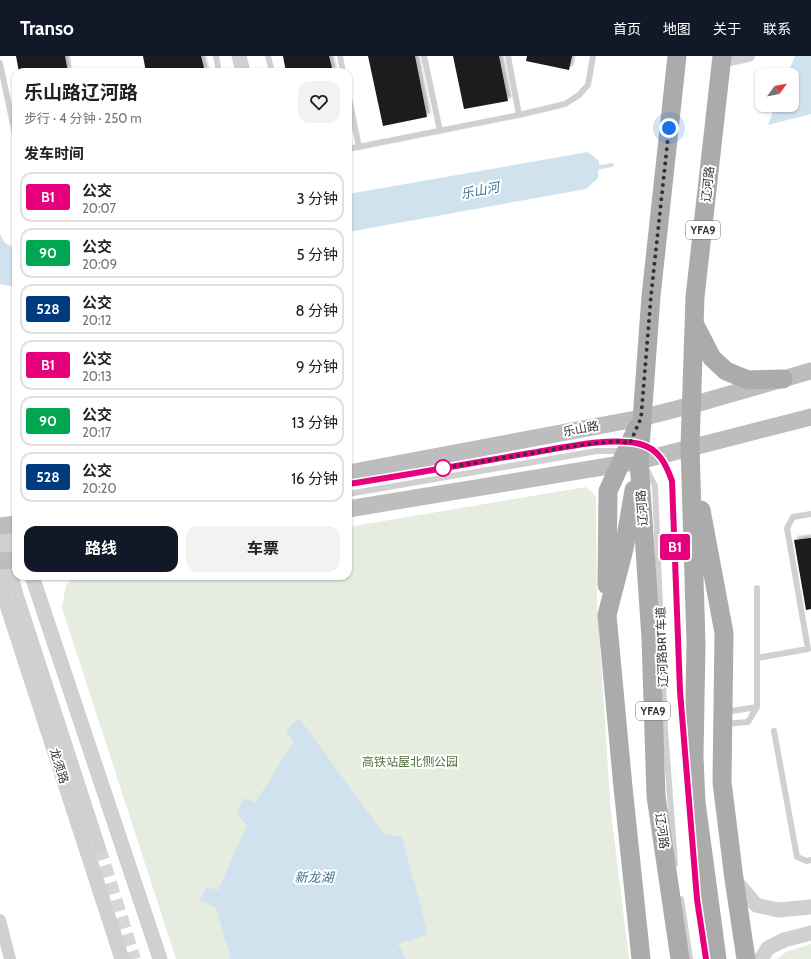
<!DOCTYPE html>
<html lang="zh">
<head>
<meta charset="utf-8">
<style>
  body { margin:0; font-family:Cabin,"Noto Sans SC",sans-serif; background:#f2f2f2; color:#202124; height:100vh; display:flex; flex-direction:column; font-size:15px; white-space:nowrap }
  * { box-sizing:border-box; margin:0 }
  p { font-size:13px; color:#757577 }
  .icon { flex:none; width:22px; height:22px; fill:none; stroke:currentColor; stroke-width:2; stroke-linecap:round; stroke-linejoin:round }
  .map { position:relative; flex:1; overflow:hidden }
  .drawer { position:absolute; left:12px; top:12px; width:340px; height:512px; display:flex; flex-direction:column; background:#fff; border-radius:12px; box-shadow:0 1px 3px #0004 }
  .drawer>* { flex:none }
  .badge { padding:0 8px; border-radius:3px; font-size:14px; line-height:26px }
  .needle { width:26px; rotate:57deg }
  .tools { position:absolute; left:755px; top:12px; display:grid; gap:8px }
  .tools a { display:grid; place-items:center; width:44px; height:44px; border-radius:8px; background:#fff; box-shadow:0 1px 3px #0004; font-size:20px }
  .you { position:absolute; width:20px; height:20px; margin:-10px; border:3px solid #fff; border-radius:50%; background:#1a73e8; box-shadow:0 0 0 6px #1a73e833 }
  .map>.badge { position:absolute; translate:-50% -50%; box-shadow:0 0 0 2px #fff }
  h2 { padding:0 12px; font-size:15px; line-height:36px }
  .round { display:grid; place-items:center; flex:none; width:42px; height:42px; border-radius:12px; background:#f2f2f2 }
  .head { display:flex; align-items:center; justify-content:space-between; height:68px; padding:0 12px }
  h1 { font-size:19px; font-weight:700; line-height:30px }
  .primary-button { display:flex; gap:8px; margin-top:auto; padding:8px 12px }
  .primary-button a { flex:1; height:46px; border-radius:12px; background:#111827; color:#fff; font-size:16px; font-weight:700; line-height:46px; text-align:center }
  .primary-button a+a { background:#f2f2f2; color:#202124 }
  ul { padding:0; list-style:none }
  li { display:flex; align-items:center; gap:12px; height:50px; margin:0 8px 6px; padding:0 4px; border:2px solid #e0e0e0; border-radius:12px }
  li div { flex:1 }
  li b { display:block; font-size:15px }
  li em { font-style:normal }
  li .badge { min-width:44px; font-weight:700; text-align:center }
  header { display:flex; align-items:center; gap:24px; box-sizing:border-box; height:56px; padding:0 20px; background:#111827; color:#fff }
  header strong { font-size:19px }
  nav { display:flex; gap:22px; margin-inline-start:auto; font-size:14px }
  .map>svg:first-child { display:block }
  .green { fill:#e6ecdf }
  .water { fill:#cfe2ee }
  .lines { fill:none; stroke-linecap:round; stroke-linejoin:round }
  .stream { stroke:#cfe2ee; stroke-width:4 }
  .building { fill:#1a1a1a; filter:url(#shadow) }
  .minor-tunnel { stroke:#d6d6d6; stroke-width:12; stroke-dasharray:12 6; stroke-linecap:butt }
  .service { stroke:#d0d0d0; stroke-width:6 }
  .minor { stroke:#d0d0d0; stroke-width:12 }
  .tertiary { stroke:#d0d0d0; stroke-width:15 }
  .secondary { stroke:#bdbdbd; stroke-width:17 }
  .primary { stroke:#ababab; stroke-width:19 }
  .line-casing { stroke:#fff; stroke-width:9 }
  .line { stroke:#e6007e; stroke-width:6 }
  .walk { stroke:#333; stroke-width:4; stroke-dasharray:0 7.2 }
  .stop-dot { fill:#fff; stroke:#e6007e; stroke-width:2 }
  .labels { text-anchor:middle; stroke-width:4; stroke-linejoin:round; paint-order:stroke }
  .shield { fill:#fff; stroke:#707070; stroke-width:1 }
  .shield-label { font-size:11px; font-weight:bold; fill:#333 }
  .street-label { font-size:12px; fill:#333; stroke:#fff }
  .park-label { font-size:12px; fill:#56703f; stroke:#fff }
  .water-label { font-size:13px; font-style:italic; fill:#3f7597; stroke:#fff }
</style>
</head>
<body>
<header>
<strong>Transo</strong>
<nav><a>首页</a><a>地图</a><a>关于</a><a>联系</a></nav>
</header>
<div class="map">
<svg width="811" height="903" viewBox="0 0 811 903">
  <defs>
    <filter id="shadow"><feDropShadow dx="3.5" dy="-3.5" stdDeviation="1" flood-color="#0004"/></filter>
  </defs>
  <rect width="100%" height="100%" fill="#fff"/>
  <path class="green" d="M586,431L596,440L597,546L611,757L629,903H176L62,552L66,529L75,520H348V471Z
    M811,888V903H777L786,896Z"/>
  <path class="water" d="M795,0H811V58L768,69L775,49H792V19H787Z
    M588,96L599,105L598,122L586,133L348,176V138Z
    M0,178L5,187L16,192V231L0,228Z
    M299,662L384,778L402,781L428,878L398,888L406,903H231L216,852L200,844L206,831L218,834L247,769L236,757L244,742L255,747L294,685L286,675Z"/>
  <g class="lines">
    <path class="stream" d="M768,54L787,49
      M595,112L612,109"/>
  </g>
  <path class="building" d="M16,0H65L68,16H19Z
    M143,0H201L205,16H146Z
    M283,0H329L333,16H286Z
    M368,0H415L427,61L383,70Z
    M453,0H499L508,45L464,53Z
    M527,0H572L569,14L526,5Z
    M811,482V553L806,554L794,484Z"/>
  <g class="lines">
    <path class="minor-tunnel" d="M100,792L135,903"/>
    <path class="service" d="M216,0L219,16
      M268,0L272,16
      M340,0L343,16
      M424,0L440,75
      M508,0L519,59
      M0,7L16,83
      M348,37L359,91
      M348,93L519,59L565,48L579,39L588,29L593,0
      M642,389C661,397 665,406 671,425L680,635L685,698
      M646,412L655,430L665,674L675,808
      M348,428L574,390L616,385L627,386
      M348,438L597,395H616L623,397
      M757,602L808,593L787,472L793,461L811,458
      M725,656L757,651
      M725,668L748,666L757,651V532
      M774,675L797,801L807,805L811,804
      M693,793L697,843L706,903
      M681,843L690,903"/>
    <path class="minor" d="M721,6L749,0
      M0,474L18,540L100,792
      M0,864L10,903"/>
    <path class="tertiary" d="M239,0L243,16
      M0,472L16,493
      M0,516L4,540L122,903
      M32,520L160,903
      M734,823L756,849L778,854L811,851
      M761,903L768,892L784,884L811,877"/>
    <path class="secondary" d="M348,417L641,362L692,349L811,315
      M348,453L639,405L811,361
      M0,470L16,468
      M0,505L16,504"/>
    <path class="primary" d="M677,0L651,240L639,405L651,582L656,740L680,903
      M695,269L712,302L726,315L748,324L783,323
      M634,434L624,493L607,559L623,731L641,903
      M701,454L724,577L722,726L734,823L746,903
      M607,529L608,435L637,372
      M717,903L696,746L694,701L696,587L690,391L695,241L722,0"/>
  </g>
  <g class="lines">
    <defs>
      <path id="line" d="M348,428C407,419 466,408 525,398C558,393 609,380 640,388C659,393 666,408 672,425L680,635L697,843L706,903"/>
    </defs>
    <use href="#line" class="line-casing"/>
    <use href="#line" class="line"/>
    <path class="walk" d="M443,412L438,413L574,390L616,385L630,387L641,362L651,240L669,72"/>
  </g>
  <circle class="stop-dot" cx="443" cy="412" r="8"/>
  <g class="labels">
    <g class="shield">
      <rect x="686" y="165" width="34" height="18" rx="3"/>
      <rect x="636" y="646" width="34" height="18" rx="3"/>
    </g>
    <g class="shield-label">
      <text x="703" y="178">YFA9</text>
      <text x="653" y="659">YFA9</text>
    </g>
    <g class="street-label">
      <text transform="translate(708 128) rotate(-84)" y="4">辽河路</text>
      <text transform="translate(581 373) rotate(-11)" y="4">乐山路</text>
      <text transform="translate(642 452) rotate(-94)" y="4">辽河路</text>
      <text transform="translate(662 591) rotate(-92)" y="4">辽河路BRT车道</text>
      <text transform="translate(59 710) rotate(72)" y="4">龙须路</text>
      <text transform="translate(662 775) rotate(82)" y="4">辽河路</text>
    </g>
    <g class="park-label">
      <text x="410" y="710">高铁站屋北侧公园</text>
    </g>
    <g class="water-label">
      <text transform="translate(480 134) rotate(-11)" y="5">乐山河</text>
      <text x="314" y="826">新龙湖</text>
    </g>
  </g>
</svg>
<div class="tools">
<a><svg class="needle" viewBox="-14 -14 28 28"><path d="M0-13l5 13h-10z" fill="#e53935"/><path d="M0 13l5-13h-10z" fill="#757577"/></svg></a>
</div>
<div class="you" style="left:669px;top:72px"></div>
<b class="badge" style="left:675px;top:491px;background:#e6007e;color:#fff">B1</b>
<section class="drawer">
<div class="head"><div><h1>乐山路辽河路</h1><p>步行 · 4 分钟 · 250 m</p></div><a class="round"><svg class="icon" aria-label="heart" viewBox="0 0 24 24"><path d="M12 20l-8-8c-3-5 5-10 8-4 3-6 11-1 8 4z"/></svg></a></div>
<h2>发车时间</h2>
<ul>
<li><span class="badge" style="background:#e6007e;color:#fff">B1</span><div><b>公交</b><p>20:07</p></div><em>3 分钟</em></li>
<li><span class="badge" style="background:#00a651;color:#fff">90</span><div><b>公交</b><p>20:09</p></div><em>5 分钟</em></li>
<li><span class="badge" style="background:#003b80;color:#fff">528</span><div><b>公交</b><p>20:12</p></div><em>8 分钟</em></li>
<li><span class="badge" style="background:#e6007e;color:#fff">B1</span><div><b>公交</b><p>20:13</p></div><em>9 分钟</em></li>
<li><span class="badge" style="background:#00a651;color:#fff">90</span><div><b>公交</b><p>20:17</p></div><em>13 分钟</em></li>
<li><span class="badge" style="background:#003b80;color:#fff">528</span><div><b>公交</b><p>20:20</p></div><em>16 分钟</em></li>
</ul>
<div class="primary-button"><a>路线</a><a>车票</a></div>
</section>
</div>
</body>
</html>
